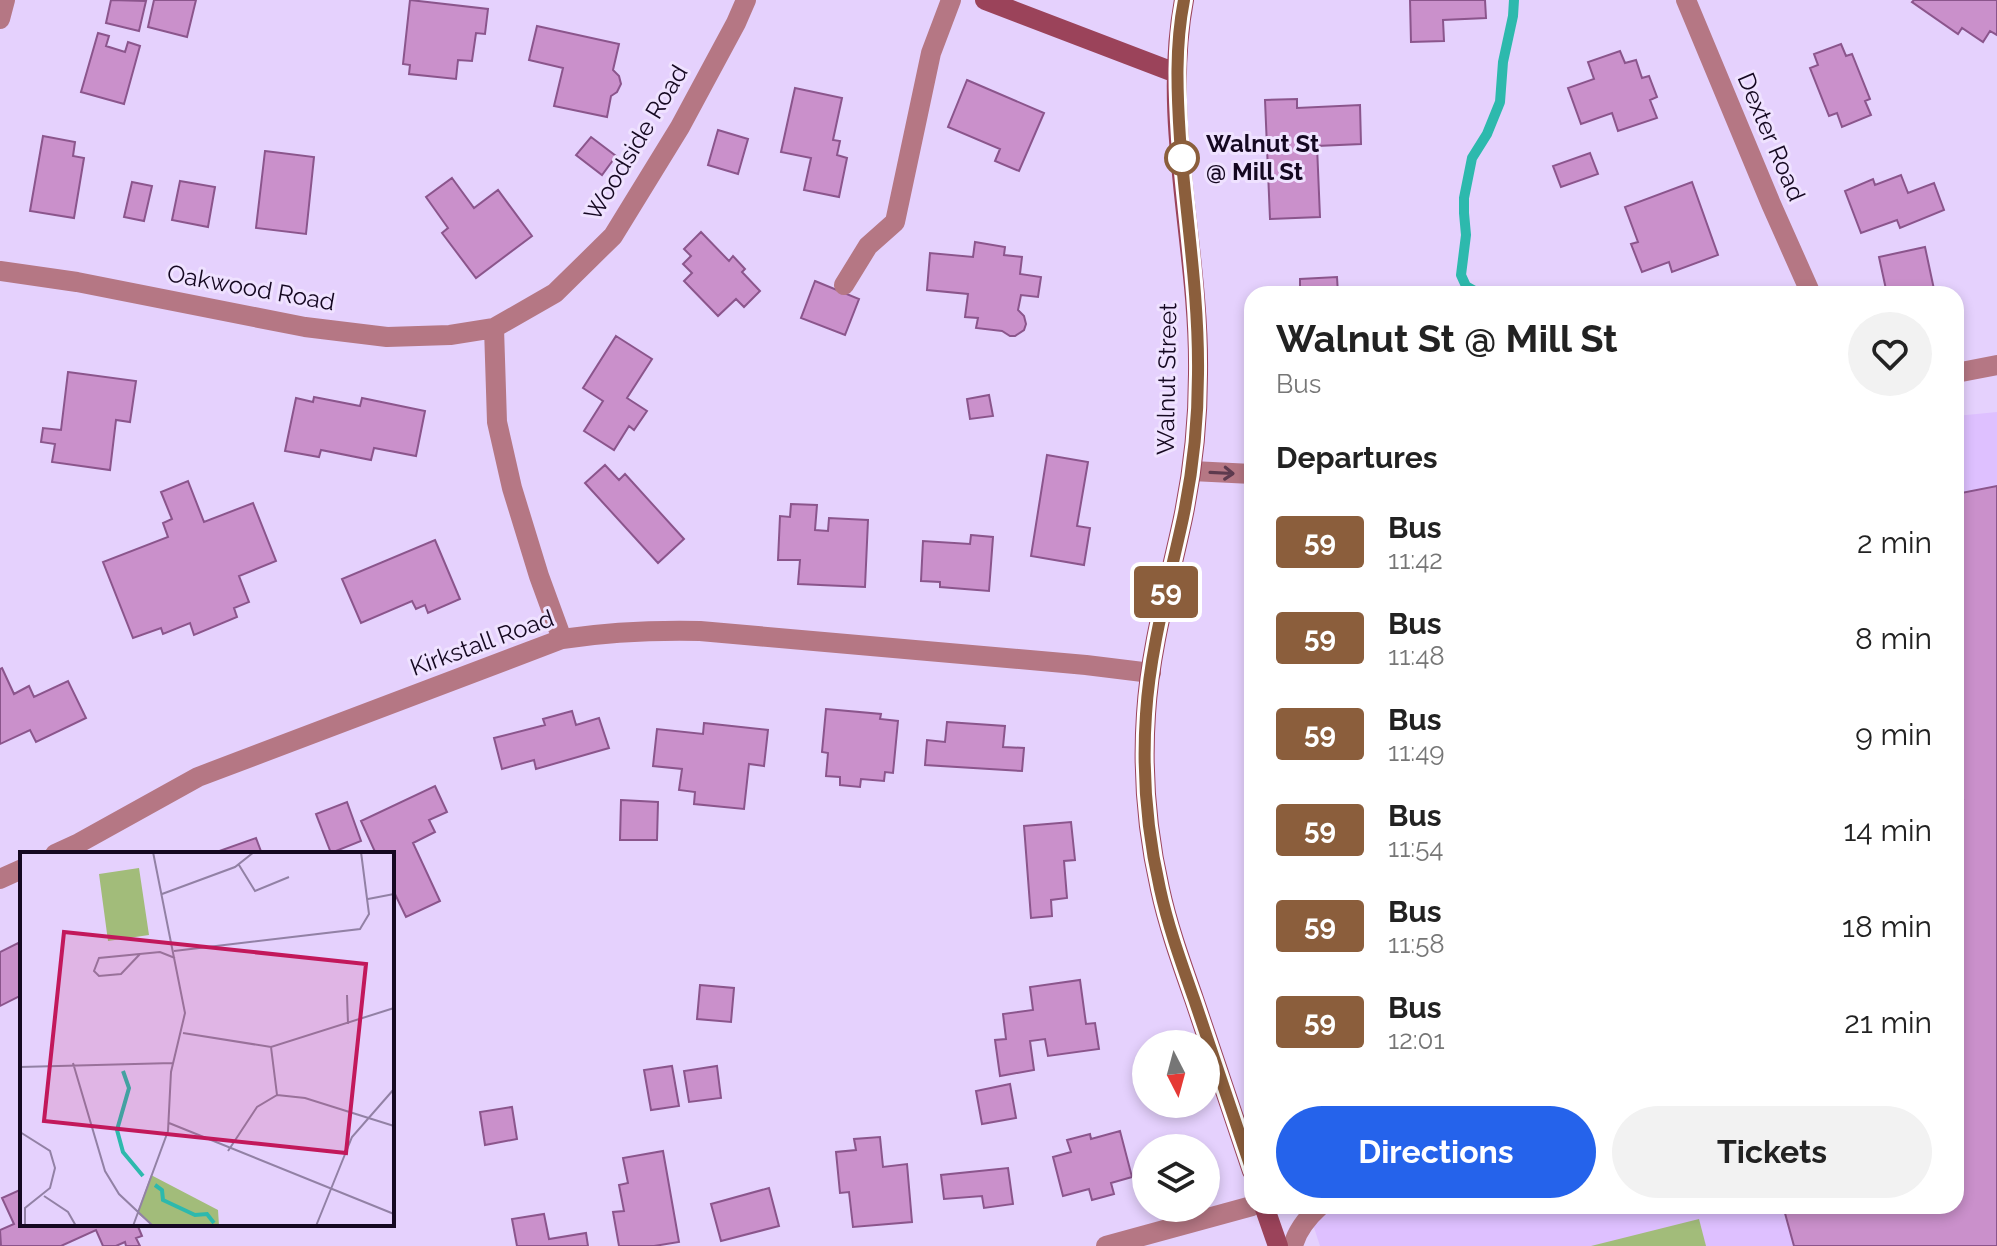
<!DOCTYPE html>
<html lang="en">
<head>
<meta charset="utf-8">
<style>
  body { margin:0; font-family:Raleway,sans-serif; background:#f2f2f2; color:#222; height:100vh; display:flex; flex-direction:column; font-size:30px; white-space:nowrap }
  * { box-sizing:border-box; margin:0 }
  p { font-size:26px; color:#767676 }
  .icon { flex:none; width:44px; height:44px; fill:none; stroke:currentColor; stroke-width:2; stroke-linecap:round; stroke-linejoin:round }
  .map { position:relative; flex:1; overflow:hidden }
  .sheet { position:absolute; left:1244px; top:286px; width:720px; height:928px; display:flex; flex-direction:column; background:#fff; border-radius:24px; box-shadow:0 4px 12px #0003 }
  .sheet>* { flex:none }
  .badge { padding:0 16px; border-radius:6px; font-size:28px; line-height:52px }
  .needle { width:52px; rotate:174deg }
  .tools { position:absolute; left:1132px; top:1030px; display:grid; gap:16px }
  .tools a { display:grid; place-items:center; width:88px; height:88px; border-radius:50%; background:#fff; box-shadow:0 4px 12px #0003; font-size:40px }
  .map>.badge { position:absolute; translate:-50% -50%; box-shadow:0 0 0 4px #fff }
  h2 { padding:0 32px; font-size:30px; line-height:72px }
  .round { display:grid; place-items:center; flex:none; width:84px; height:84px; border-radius:42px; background:#f2f2f2 }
  .summary { display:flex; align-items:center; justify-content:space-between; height:136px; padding:0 32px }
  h1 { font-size:38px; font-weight:700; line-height:60px }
  .primary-button { display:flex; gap:16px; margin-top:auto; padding:16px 32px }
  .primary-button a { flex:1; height:92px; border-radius:48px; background:#2563eb; color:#fff; font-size:32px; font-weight:700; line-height:92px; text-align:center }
  .primary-button a+a { background:#f2f2f2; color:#222 }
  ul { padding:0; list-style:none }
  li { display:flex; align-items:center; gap:24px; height:96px; padding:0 32px }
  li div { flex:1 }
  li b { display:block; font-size:30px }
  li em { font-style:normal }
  li .badge { min-width:88px; font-weight:700; text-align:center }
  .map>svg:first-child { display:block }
  .built { fill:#dec0ff }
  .green { fill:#a2bc7a }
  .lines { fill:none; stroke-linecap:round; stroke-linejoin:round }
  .stream { stroke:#2db9ad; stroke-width:10 }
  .building { fill:#ca90cb; stroke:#8b558c; stroke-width:2 }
  .lane { stroke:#b57784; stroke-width:20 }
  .street { stroke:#b57784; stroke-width:20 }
  .secondary { stroke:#9b435a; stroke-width:20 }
  .oneway { stroke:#5d3a4e }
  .line-casing { stroke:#fff; stroke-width:18 }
  .line { stroke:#8b5e3c; stroke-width:12 }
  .stop-dot { fill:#fff; stroke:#8b5e3c; stroke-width:4 }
  .labels { text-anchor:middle; stroke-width:6; stroke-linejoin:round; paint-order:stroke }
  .street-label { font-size:24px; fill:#150821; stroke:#efe2ff }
  .stop-label { font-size:24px; font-weight:bold; fill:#150821; stroke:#efe2ff; text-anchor:start }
  .inset-river { fill:none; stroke:#2db9ad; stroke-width:4 }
  .inset-road { fill:none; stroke:#9281a5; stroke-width:2 }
  .view { fill:#c2185b; fill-opacity:0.15; stroke:#c2185b; stroke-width:4 }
  .inset-edge { fill:none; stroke:#150821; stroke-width:4 }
</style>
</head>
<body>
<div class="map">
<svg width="1997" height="1246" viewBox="0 0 1997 1246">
  <rect width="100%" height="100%" fill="#e5d1fd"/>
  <path class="built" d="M1997,412V1246H1320L1307,1206H1956V416Z"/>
  <path class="green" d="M1699,1219L1706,1246H1591Z"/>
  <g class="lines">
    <path class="stream" d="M1480,294L1466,286L1461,275L1466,235L1464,213V198L1472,158L1487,134L1500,102L1503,62L1513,16L1514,0"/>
  </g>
  <path class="building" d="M111,0L146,1L139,31L106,23Z
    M154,0H196L187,37L148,27Z
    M410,0L488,9L485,34L476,33L472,61L458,60L456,79L409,74L410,65L403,64Z
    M1410,0H1485L1486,18L1443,20L1444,41L1411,42Z
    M1914,0H1997V35L1990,31L1983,42L1962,28L1958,34L1912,2Z
    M537,26L619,44L613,70L619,76L621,84L617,92L611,96L607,117L554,106L563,68L529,60Z
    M98,33L109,36L106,46L125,52L128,42L140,46L124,104L81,92Z
    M1841,44L1846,56L1852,54L1870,99L1865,101L1871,115L1842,127L1837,113L1829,116L1810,68L1818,65L1814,54Z
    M1620,51L1625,63L1636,60L1642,78L1649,76L1657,97L1650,100L1657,118L1618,131L1612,113L1581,124L1568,88L1594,79L1588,62Z
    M967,80L1044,113L1019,171L995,161L1000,149L948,127Z
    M795,88L842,98L833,140L840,141L837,155L847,158L839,197L804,190L811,158L781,152Z
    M1297,99V108L1360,105L1361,144L1317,146L1320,217L1270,219L1265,100Z
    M718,130L748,139L738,174L708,165Z
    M43,136L75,142L73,156L84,158L74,218L30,211Z
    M591,137L616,156L602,175L576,155Z
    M265,151L314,157L306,234L256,228Z
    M1590,153L1598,174L1561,187L1553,166Z
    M1901,175L1908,193L1934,183L1944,210L1900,228L1897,220L1861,233L1845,191L1873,179L1875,185Z
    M452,178L474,208L498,190L532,236L476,278L442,233L448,228L426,197Z
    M180,181L215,187L208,227L172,220Z
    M132,182L152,186L144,221L124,217Z
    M1692,182L1718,255L1672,272L1669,262L1642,272L1631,244L1638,242L1625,207Z
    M701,232L729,261L733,256L745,269L742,272L760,291L744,307L736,299L718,316L684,281L692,273L683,264L691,256L684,249Z
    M975,242L1005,247L1004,255L1022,257L1020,274L1041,277L1038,297L1021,295L1018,310L1024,316L1026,324L1024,330L1015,336H1010L1002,331L976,328L978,318L965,317L968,294L927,290L930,253L973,257Z
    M1925,247L1935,294H1887L1879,257Z
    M1337,277L1338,294H1300V279Z
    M815,281L859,299L845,335L801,318Z
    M616,336L652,359L627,398L647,411L634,430L629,426L614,450L584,431L603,401L583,388Z
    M68,372L136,381L130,422L116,420L110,470L52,462L55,444L41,442L43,428L61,430Z
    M989,395L993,416L970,419L967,399Z
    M314,397L360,406L362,398L425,411L416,456L374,448L371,460L321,450L319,457L285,451L296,398L313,402Z
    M1047,455L1088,462L1077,526L1090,528L1084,565L1031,556Z
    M605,465L619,480L625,474L684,539L658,563L585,483Z
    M188,481L204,522L253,503L276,561L239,576L249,602L234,608L237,617L194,635L190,623L163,634L161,628L133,638L103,562L168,537L163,523L172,519L161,492Z
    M1997,486V1246H1794L1783,1206H1956V800L1963,799L1956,766V494Z
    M791,504L817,505L815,530L828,531L829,518L868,520L865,587L798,584L800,560H778L780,516L790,517Z
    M971,535L993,537L989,591L940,587V582L921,581L923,541L970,544Z
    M435,540L460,599L428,613L425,605L416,609L412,601L361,623L342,579Z
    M2,668L14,694L29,686L34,697L68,681L86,718L36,742L30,730L0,744V669Z
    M1246,699H1252V762H1251Z
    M826,709L881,714L880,719L898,721L893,773L885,772L884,781L861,779L860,787L840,785V777L826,776L828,753L822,752Z
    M572,711L576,725L599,718L609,748L536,769L534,760L502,769L494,738L545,725L543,719Z
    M947,722L1005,726L1003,747L1024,748L1022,771L925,765L927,740L945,742Z
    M704,723L768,730L764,766L749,764L744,809L694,804L695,792L679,790L682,769L653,766L657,729L703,734Z
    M435,786L447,812L429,820L435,832L413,843L440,901L406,917L392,888V854H376L361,821Z
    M621,800L658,802L657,840H620Z
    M347,802L361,841L331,853L316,814Z
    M1071,822L1075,860L1064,861L1067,898L1051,900L1052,916L1031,918L1024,826Z
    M256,838L262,854H211Z
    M18,943L22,952V995L0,1006V952Z
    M1080,980L1086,1024L1095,1023L1099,1049L1048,1056L1045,1039L1030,1041L1034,1070L1000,1076L995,1040L1006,1039L1003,1014L1033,1010L1030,987Z
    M700,985L734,988L731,1022L697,1019Z
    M672,1066L679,1106L651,1110L644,1070Z
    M717,1066L721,1098L689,1102L684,1071Z
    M1010,1084L1016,1118L982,1124L976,1091Z
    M512,1107L517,1139L485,1145L480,1112Z
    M1120,1131L1132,1177L1111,1183L1114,1194L1092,1200L1089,1189L1063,1196L1053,1157L1071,1152L1067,1140L1090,1134L1091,1139Z
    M880,1137L883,1167L907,1164L912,1222L853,1227L849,1192L840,1193L836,1152L856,1150L854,1139Z
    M663,1151L679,1242L654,1246H619L613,1212L624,1211L619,1185L628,1183L623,1158Z
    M1008,1168L1013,1204L984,1208L982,1196L944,1199L941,1175Z
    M769,1188L779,1226L721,1241L711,1204Z
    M22,1189V1224H137L142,1236L136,1238L140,1246H126L125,1242L116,1246H103L96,1230L61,1246H1L0,1230L14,1224L2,1198Z
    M544,1214L549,1239L586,1233L588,1246H517L512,1219Z"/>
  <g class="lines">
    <path class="lane" d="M844,285L868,246L895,222L931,53L951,0"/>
    <path class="street" d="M1686,0L1771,204L1811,294
      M0,19L5,0
      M0,271L77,282L305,327L387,337L450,335L494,328
      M1956,373L1997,365
      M1192,471L1252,474
      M562,639L539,576L512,488L497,422L494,328L555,293L613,236L680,127L736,23L746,0
      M55,854L79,843L198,777L562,639C609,632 653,630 700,631L1086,665L1151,673
      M0,879L22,869
      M1106,1246L1252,1206
      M1293,1246C1297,1230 1308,1217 1320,1206"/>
    <path class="secondary" d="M985,0L1176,73
      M1184,0C1161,123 1200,250 1198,374C1198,423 1193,470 1183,518C1169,583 1150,648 1146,714C1142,772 1147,832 1160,889C1168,926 1181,962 1194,999C1213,1056 1233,1113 1252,1171
      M1264,1206L1278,1246"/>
  </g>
  <defs><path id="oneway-shaft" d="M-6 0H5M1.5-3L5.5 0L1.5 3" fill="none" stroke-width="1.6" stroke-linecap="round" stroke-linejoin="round" transform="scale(2)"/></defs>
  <use class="oneway" href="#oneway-shaft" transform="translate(1222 473) rotate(3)"/>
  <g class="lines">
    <defs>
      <path id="line" d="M1184,0C1175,46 1177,92 1180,139C1186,217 1199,295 1198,374C1198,423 1193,470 1183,518C1169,583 1150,648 1146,714C1142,772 1147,832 1160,889C1168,926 1181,962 1194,999C1213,1056 1233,1113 1252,1171"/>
    </defs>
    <use href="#line" class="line-casing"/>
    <use href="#line" class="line"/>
  </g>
  <circle class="stop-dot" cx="1182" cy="158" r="16"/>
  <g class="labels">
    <g class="street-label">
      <text transform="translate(1771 137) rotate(67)" y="8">Dexter Road</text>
      <text transform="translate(636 143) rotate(-59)" y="8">Woodside Road</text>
      <text transform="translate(251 288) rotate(10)" y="8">Oakwood Road</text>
      <text transform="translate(1167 379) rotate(-89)" y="8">Walnut Street</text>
      <text transform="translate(482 643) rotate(-20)" y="8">Kirkstall Road</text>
    </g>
    <g class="stop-label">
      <text x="1206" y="152">Walnut St<tspan x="1206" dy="28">@ Mill St</tspan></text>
    </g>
  </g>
  <g transform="translate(20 852)">
    <rect width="374" height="374" fill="#e5d1fd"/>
    <path d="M119,16L129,83L88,89L79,22ZM131,323L198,358L199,374H133L117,361Z" fill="#a2bc7a"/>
    <path class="inset-river" d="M103,219L109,236L97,278L103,300L123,324M135,333L142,338L143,348L175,363L187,362L194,371"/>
    <path class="inset-road" d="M219,13L235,39L269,25M142,42L215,15L234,0M348,47L374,42M154,99L340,77L349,62L341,0M120,102L101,122L79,124L74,119L79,106L140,100L155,106M327,143L328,172M163,181L251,195L374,156M53,211L85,319L99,342L133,374M0,215L153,211M257,243L285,246L374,274M149,271L374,362M0,280L30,299L35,316L30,336L5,356V374M208,299L237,255L257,243L251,195M24,344L48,360L56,374M113,374L148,279L151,220L165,161L133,0M296,374L332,285L374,237"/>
    <path class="view" d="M44,80L346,112L326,301L24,269Z"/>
    <rect width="374" height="374" class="inset-edge"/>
  </g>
</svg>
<div class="tools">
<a><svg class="needle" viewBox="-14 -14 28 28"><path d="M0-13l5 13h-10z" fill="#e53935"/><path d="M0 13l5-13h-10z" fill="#767676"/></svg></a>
<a><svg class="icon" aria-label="layers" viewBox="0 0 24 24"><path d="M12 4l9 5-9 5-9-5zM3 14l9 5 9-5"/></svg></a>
</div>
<b class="badge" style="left:1166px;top:592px;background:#8b5e3c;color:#fff">59</b>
<section class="sheet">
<div class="summary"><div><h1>Walnut St @ Mill St</h1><p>Bus</p></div><a class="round"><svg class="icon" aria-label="heart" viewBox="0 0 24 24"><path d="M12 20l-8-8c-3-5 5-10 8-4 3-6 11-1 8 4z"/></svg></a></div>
<h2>Departures</h2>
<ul>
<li><span class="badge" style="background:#8b5e3c;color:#fff">59</span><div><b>Bus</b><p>11:42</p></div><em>2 min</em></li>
<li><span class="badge" style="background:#8b5e3c;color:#fff">59</span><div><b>Bus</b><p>11:48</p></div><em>8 min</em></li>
<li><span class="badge" style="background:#8b5e3c;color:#fff">59</span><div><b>Bus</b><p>11:49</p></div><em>9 min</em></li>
<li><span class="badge" style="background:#8b5e3c;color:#fff">59</span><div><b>Bus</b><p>11:54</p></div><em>14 min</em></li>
<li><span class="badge" style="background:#8b5e3c;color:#fff">59</span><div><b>Bus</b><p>11:58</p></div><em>18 min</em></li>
<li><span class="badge" style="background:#8b5e3c;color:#fff">59</span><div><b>Bus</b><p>12:01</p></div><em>21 min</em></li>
</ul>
<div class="primary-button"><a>Directions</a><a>Tickets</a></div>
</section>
</div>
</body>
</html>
